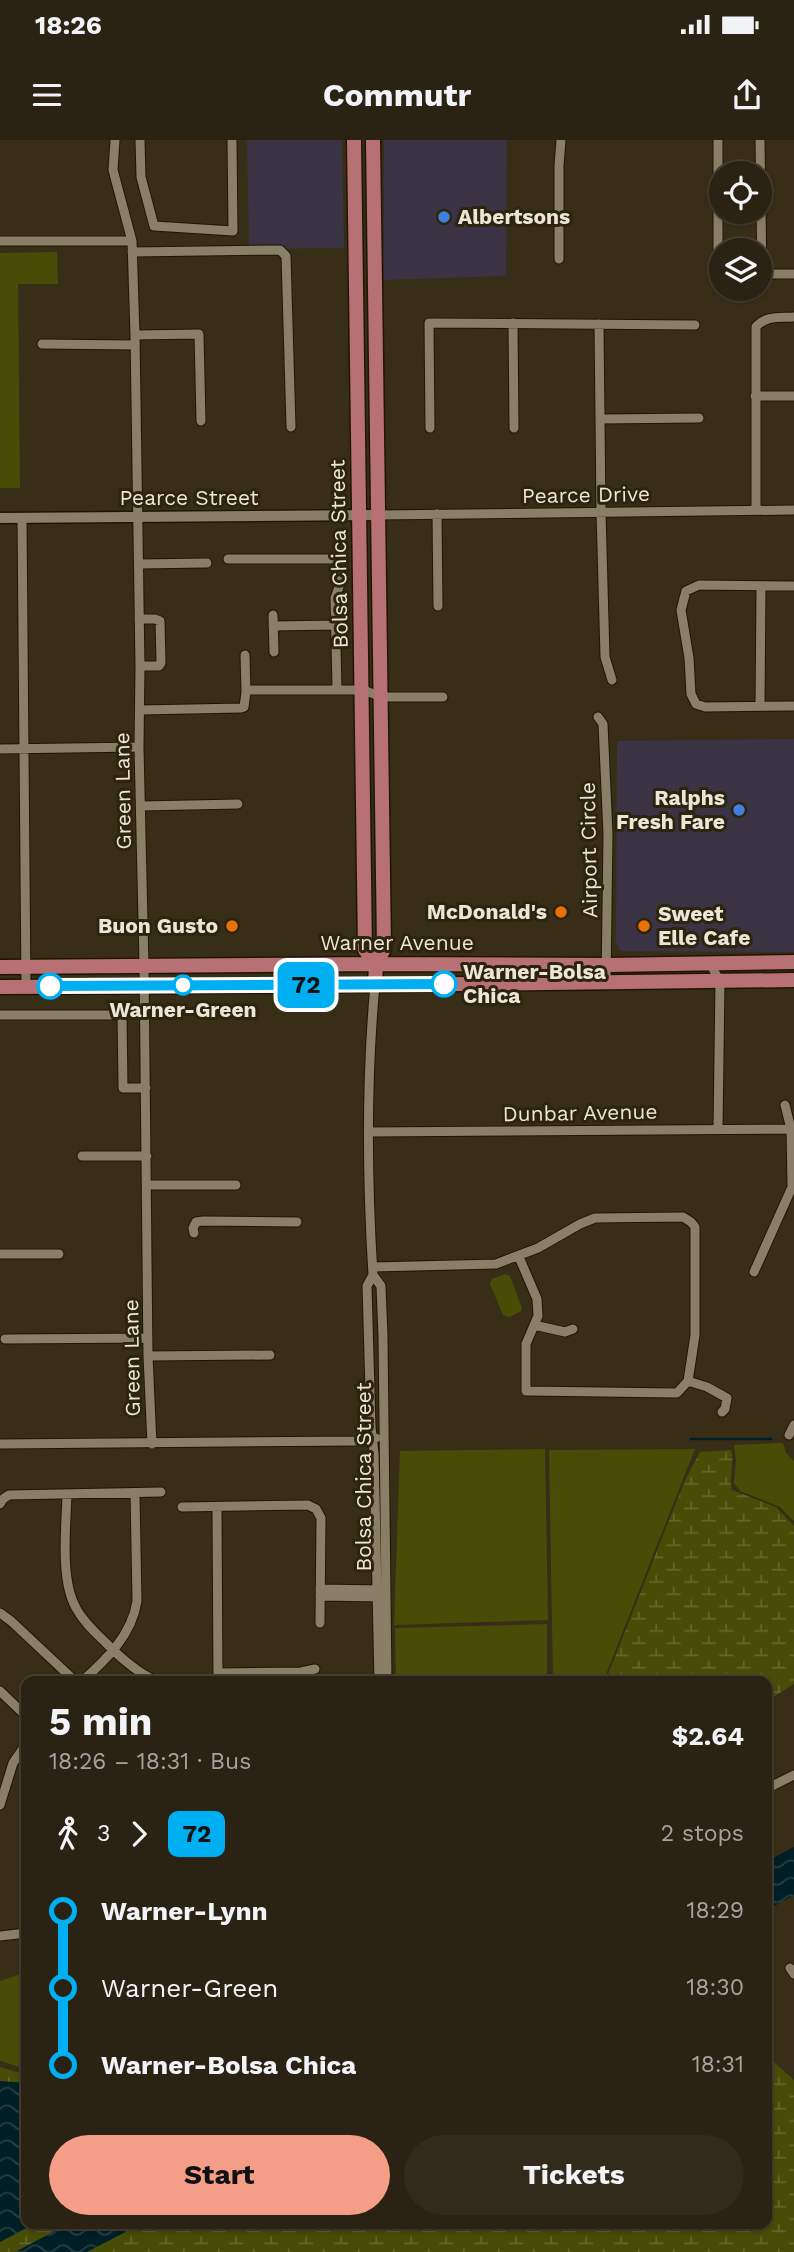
<!DOCTYPE html>
<html lang="en">
<head>
<meta charset="utf-8">
<style>
  body { margin:0; font-family:"Work Sans",sans-serif; background:#322a1b; color:#f1f3f6; height:100vh; display:flex; flex-direction:column; font-size:26px; white-space:nowrap }
  * { box-sizing:border-box; margin:0 }
  p { font-size:23px; color:#a5a49f }
  .icon { flex:none; width:38px; height:38px; fill:none; stroke:currentColor; stroke-width:2; stroke-linecap:round; stroke-linejoin:round }
  .map { position:relative; flex:1; overflow:hidden }
  .details { position:absolute; left:21px; top:1536px; width:751px; height:553px; display:flex; flex-direction:column; background:#2a2212; border-radius:14px; box-shadow:0 2px 5px #0004,0 0 0 2px #463f32 }
  .details>* { flex:none }
  .badge { padding:0 14px; border-radius:10px; font-size:24px; line-height:46px }
  .buttons { position:absolute; left:709px; top:21px; display:grid; gap:14px }
  .buttons a { display:grid; place-items:center; width:63px; height:63px; border-radius:50%; background:#2a2212; box-shadow:0 2px 5px #0004,0 0 0 2px #463f32; font-size:35px }
  .map>.badge { position:absolute; translate:-50% -50%; box-shadow:0 0 0 4px #fff }
  .legs { display:flex; align-items:center; gap:10px; height:77px; padding:0 28px; font-size:23px }
  .legs p { margin-inline-start:auto }
  .overview { display:flex; align-items:center; justify-content:space-between; height:119px; padding:0 28px }
  h1 { font-size:38px; font-weight:700; line-height:52px }
  .primary-button { display:flex; gap:14px; margin-top:auto; padding:14px 28px }
  .primary-button a { flex:1; height:80px; border-radius:42px; background:#f49e88; color:#111; font-size:28px; font-weight:700; line-height:80px; text-align:center }
  .primary-button a+a { background:#322a1b; color:#f1f3f6 }
  ul { padding:0 28px; list-style:none }
  li { display:flex; align-items:center; gap:24px; height:77px; font-size:26px }
  li i { display:grid; place-items:center; width:10px; height:100%; margin:0 9px; background:currentColor }
  li i::after { content:''; width:18px; height:18px; margin:-9px; border:5px solid; border-radius:50%; background:#2a2212 }
  li p { margin-inline-start:auto }
  li:first-child i { background:linear-gradient(#0000 50%,currentColor 0) }
  li:last-child i { background:linear-gradient(currentColor 50%,#0000 0) }
  .status { display:flex; justify-content:space-between; align-items:center; height:49px; padding:0 35px; background:#2a2212; direction:ltr }
  .status svg { height:19px; fill:currentColor }
  header { display:flex; justify-content:space-between; align-items:center; height:91px; padding:0 28px; background:#2a2212; font-size:32px; font-weight:700 }
  .map>svg:first-child { display:block }
  .commercial { fill:#393344 }
  .green { fill:#474c07 }
  .wetland { fill:url(#wetland-marsh) }
  .water { fill:url(#water-waves) }
  .lines { fill:none; stroke-linecap:round; stroke-linejoin:round }
  .stream { stroke:#001f26; stroke-width:2.5 }
  .minor-casing { stroke:#1f1602; stroke-width:11 }
  .tertiary-casing { stroke:#1f1602; stroke-width:13 }
  .primary-casing { stroke:#1f1602; stroke-width:17 }
  .minor { stroke:#897e66; stroke-width:9 }
  .tertiary { stroke:#897e66; stroke-width:10 }
  .primary { stroke:#b77174; stroke-width:14 }
  .line-1-casing { stroke:#fff; stroke-width:16 }
  .line-1 { stroke:#00aff2; stroke-width:10 }
  .shop-dot { fill:#3f7fe0; stroke:#2e240e; stroke-width:2.5 }
  .food-dot { fill:#e8710a; stroke:#2e240e; stroke-width:2.5 }
  .stop-1-dot { fill:#fff; stroke:#00aff2; stroke-width:3.5 }
  .labels { text-anchor:middle; stroke-width:6; stroke-linejoin:round; paint-order:stroke }
  .poi-label { font-size:21px; font-weight:bold; fill:#ece6d9; stroke:#2e240e; text-anchor:end }
  .street-label { font-size:21px; fill:#ece6d9; stroke:#2e240e }
  .stop-label { font-size:21px; font-weight:bold; fill:#ece6d9; stroke:#2e240e; text-anchor:start }
</style>
</head>
<body>
<div class="status"><b>18:26</b><svg viewBox="0 0 49 12"><path d="M0 12V9h3v3zM5 12V6h3v6zM10 12V3h3v9zM15 12V0h3v12zM26 1h20v11H26zM47 4h2v5h-2z"/></svg></div>
<header><svg class="icon" aria-label="menu" viewBox="0 0 24 24"><path d="M4 6h16M4 12h16M4 18h16"/></svg>Commutr<svg class="icon" aria-label="share" viewBox="0 0 24 24"><path d="M12 15V3M7 8l5-5 5 5M5 13v7h14v-7"/></svg></header>
<div class="map">
<svg width="794" height="2112" viewBox="0 0 794 2112">
  <defs>
    <pattern id="wetland-marsh" width="20" height="14" patternUnits="userSpaceOnUse" patternTransform="scale(1.75)"><rect width="20" height="14" fill="#474c07"/><path d="M1 5h8M5 5V1M11 12h8M15 12V8" fill="none" stroke="#62662b"/></pattern>
    <pattern id="water-waves" width="16" height="10" patternUnits="userSpaceOnUse" patternTransform="scale(1.75)"><rect width="16" height="10" fill="#001f26"/><path d="M0 5q4-4 8 0t8 0" fill="none" stroke="#254045"/></pattern>
  </defs>
  <rect width="100%" height="100%" fill="#382e18"/>
  <path class="commercial" d="M247,0H342L344,108L249,109Z
    M384,0H507L506,136L384,140Z
    M794,599V812L620,811L616,801L617,601Z"/>
  <path class="green" d="M57,112L58,144H18L20,348H0V113Z
    M505,1134L510,1136L522,1168L520,1172L509,1177L503,1175L490,1144L492,1139Z
    M783,1303L786,1313L794,1321V1381L780,1367L740,1351L734,1343L736,1321L734,1305Z
    M545,1309L548,1480L394,1485L400,1311Z
    M695,1309L603,1542H553L549,1310Z
    M547,1484V1542H396L395,1488Z
    M18,1835H26V1929L0,1921V1841Z"/>
  <path class="wetland" d="M731,1310C735,1324 728,1337 732,1350L776,1367L794,1386V1544L775,1556L767,1571L766,1542H605L685,1340L700,1312Z
    M767,1916L794,1940V2112H0V1927L26,1935V2084H766Z"/>
  <path class="water" d="M794,1707V1755L767,1770V1721Z
    M0,1941L26,1943V2084H34L0,2102Z
    M68,2084H141L87,2112H15Z"/>
  <g class="lines">
    <path class="stream" d="M691,1299H771"/>
    <defs>
      <path id="minor" d="M115,0L113,30L132,101L135,195L140,526L139,607L144,825L148,1216L152,1304
        M140,0L141,37L154,86L233,91L232,0
        M718,0V127L721,132
        M760,0L762,134
        M0,101H132
        M132,112L280,110L286,116L291,287
        M559,119V26L561,0
        M760,134H794
        M513,183L514,288
        M599,184L601,372L605,517L612,540
        M135,195L199,194L201,281
        M42,204L135,205
        M755,256H794
        M601,279L699,278
        M430,288L429,183L695,185
        M756,370V187C766,175 780,178 794,177
        M437,374L438,466
        M378,375L794,370
        M22,378L26,847
        M228,419H339V447L335,458L337,550
        M139,424L207,423
        M794,446L699,445L686,451L681,470L689,518L691,554L696,564L705,567L794,566
        M273,475L274,512
        M139,479H155L160,481L161,523L159,526H140
        M273,486L336,485
        M245,515L246,552
        M760,566L761,446
        M140,570L241,568L244,567L246,552L248,550H363L382,557H443
        M598,577L603,584L608,694L606,843
        M0,609L139,607
        M141,666L238,664
        M710,823L720,842L718,989
        M375,845C366,941 367,1039 373,1135L367,1146L371,1287L374,1313L379,1542
        M0,875H122L123,948H146
        M369,992L791,989
        M82,1016H147
        M147,1045H236
        M194,1093L193,1088L196,1082L203,1081L297,1082
        M0,1114H59
        M519,1117L537,1159L538,1176L526,1204V1251L677,1253L688,1241
        M373,1127L496,1124L538,1108L580,1084L595,1078L683,1077L691,1082L695,1087V1195L688,1241
        M754,1132L792,1047L791,989L785,965
        M373,1135L381,1146L383,1196L387,1542
        M534,1185L565,1192L573,1189
        M5,1199L148,1198
        M148,1216L270,1215
        M688,1241L707,1247L727,1258L725,1269L722,1272
        M789,1295L794,1285
        M0,1304L358,1301L376,1298
        M67,1355C66,1387 60,1440 76,1468C84,1483 97,1494 108,1505C122,1519 138,1533 156,1541
        M0,1364L3,1359L9,1355L161,1352
        M182,1367L308,1365L316,1369L321,1378L320,1483
        M217,1367L218,1542
        M320,1449L380,1450
        M320,1456L380,1457
        M0,1473L11,1481L76,1542
        M218,1533L301,1532L315,1529
        M81,1542C106,1520 132,1495 137,1461L135,1353
        M0,1551L26,1576
        M766,1649L794,1635
        M0,1665L13,1623L26,1604
        M0,1796L26,1793
        M790,1828L794,1834"/>
      <path id="tertiary" d="M0,378L378,375"/>
      <path id="primary" d="M354,0L365,810L376,824
        M373,0L384,809L376,824L375,845
        M0,827L376,824L607,825L794,822
        M0,847L375,845L794,840"/>
    </defs>
    <use href="#minor" class="minor-casing"/>
    <use href="#tertiary" class="tertiary-casing"/>
    <use href="#primary" class="primary-casing"/>
    <use href="#minor" class="minor"/>
    <use href="#tertiary" class="tertiary"/>
    <use href="#primary" class="primary"/>
  </g>
  <g class="lines">
    <defs>
      <path id="line-1" d="M50,846L444,844"/>
    </defs>
    <use href="#line-1" class="line-1-casing"/>
    <use href="#line-1" class="line-1"/>
  </g>
  <g class="shop-dot">
    <circle cx="444" cy="77" r="7"/>
    <circle cx="739" cy="670" r="7"/>
  </g>
  <g class="food-dot">
    <circle cx="561" cy="772" r="7"/>
    <circle cx="232" cy="786" r="7"/>
    <circle cx="644" cy="786" r="7"/>
  </g>
  <g class="stop-1-dot">
    <circle cx="444" cy="844" r="12"/>
    <circle cx="183" cy="845" r="9"/>
    <circle cx="50" cy="846" r="12"/>
  </g>
  <g class="labels">
    <g class="poi-label">
      <text x="458" y="84" text-anchor="start">Albertsons</text>
      <text x="725" y="665">Ralphs<tspan x="725" dy="24">Fresh Fare</tspan></text>
      <text x="547" y="779">McDonald's</text>
      <text x="658" y="781" text-anchor="start">Sweet<tspan x="658" dy="24">Elle Cafe</tspan></text>
      <text x="218" y="793">Buon Gusto</text>
    </g>
    <g class="street-label">
      <text transform="translate(586 355) rotate(-1)" y="7">Pearce Drive</text>
      <text x="189" y="365">Pearce Street</text>
      <text transform="translate(339 414) rotate(-91)" y="7">Bolsa Chica Street</text>
      <text transform="translate(123 651) rotate(-91)" y="7">Green Lane</text>
      <text transform="translate(589 710) rotate(-91)" y="7">Airport Circle</text>
      <text x="397" y="810">Warner Avenue</text>
      <text transform="translate(580 973) rotate(-1)" y="7">Dunbar Avenue</text>
      <text transform="translate(132 1218) rotate(-91)" y="7">Green Lane</text>
      <text transform="translate(364 1337) rotate(-90)" y="7">Bolsa Chica Street</text>
    </g>
    <g class="stop-label">
      <text x="463" y="839">Warner-Bolsa<tspan x="463" dy="24">Chica</tspan></text>
      <text x="183" y="877" text-anchor="middle">Warner-Green</text>
    </g>
  </g>
</svg>
<div class="buttons">
<a><svg class="icon" aria-label="locate" viewBox="0 0 24 24"><circle cx="12" cy="12" r="6"/><path d="M12 2v4M12 18v4M2 12h4M18 12h4"/></svg></a>
<a><svg class="icon" aria-label="layers" viewBox="0 0 24 24"><path d="M12 4l9 5-9 5-9-5zM3 14l9 5 9-5"/></svg></a>
</div>
<b class="badge" style="left:306px;top:845px;background:#00aff2;color:#111">72</b>
<section class="details">
<div class="overview"><div><h1>5 min</h1><p>18:26 – 18:31 · Bus</p></div><b>$2.64</b></div>
<div class="legs"><svg class="icon" aria-label="walk" viewBox="0 0 24 24"><circle cx="13" cy="4" r="2"/><path d="M13 8l-2 6 4 7M11 14l-3 7M7 12l3-4h3l4 4"/></svg>3<svg class="icon" aria-label="forward" viewBox="0 0 24 24"><path d="M9 5l7 7-7 7"/></svg><b class="badge" style="background:#00aff2;color:#111">72</b><p>2 stops</p></div>
<ul>
<li><i style="color:#00aff2"></i><b>Warner-Lynn</b><p>18:29</p></li>
<li><i style="color:#00aff2"></i><span>Warner-Green</span><p>18:30</p></li>
<li><i style="color:#00aff2"></i><b>Warner-Bolsa Chica</b><p>18:31</p></li>
</ul>
<div class="primary-button"><a>Start</a><a>Tickets</a></div>
</section>
</div>
</body>
</html>
